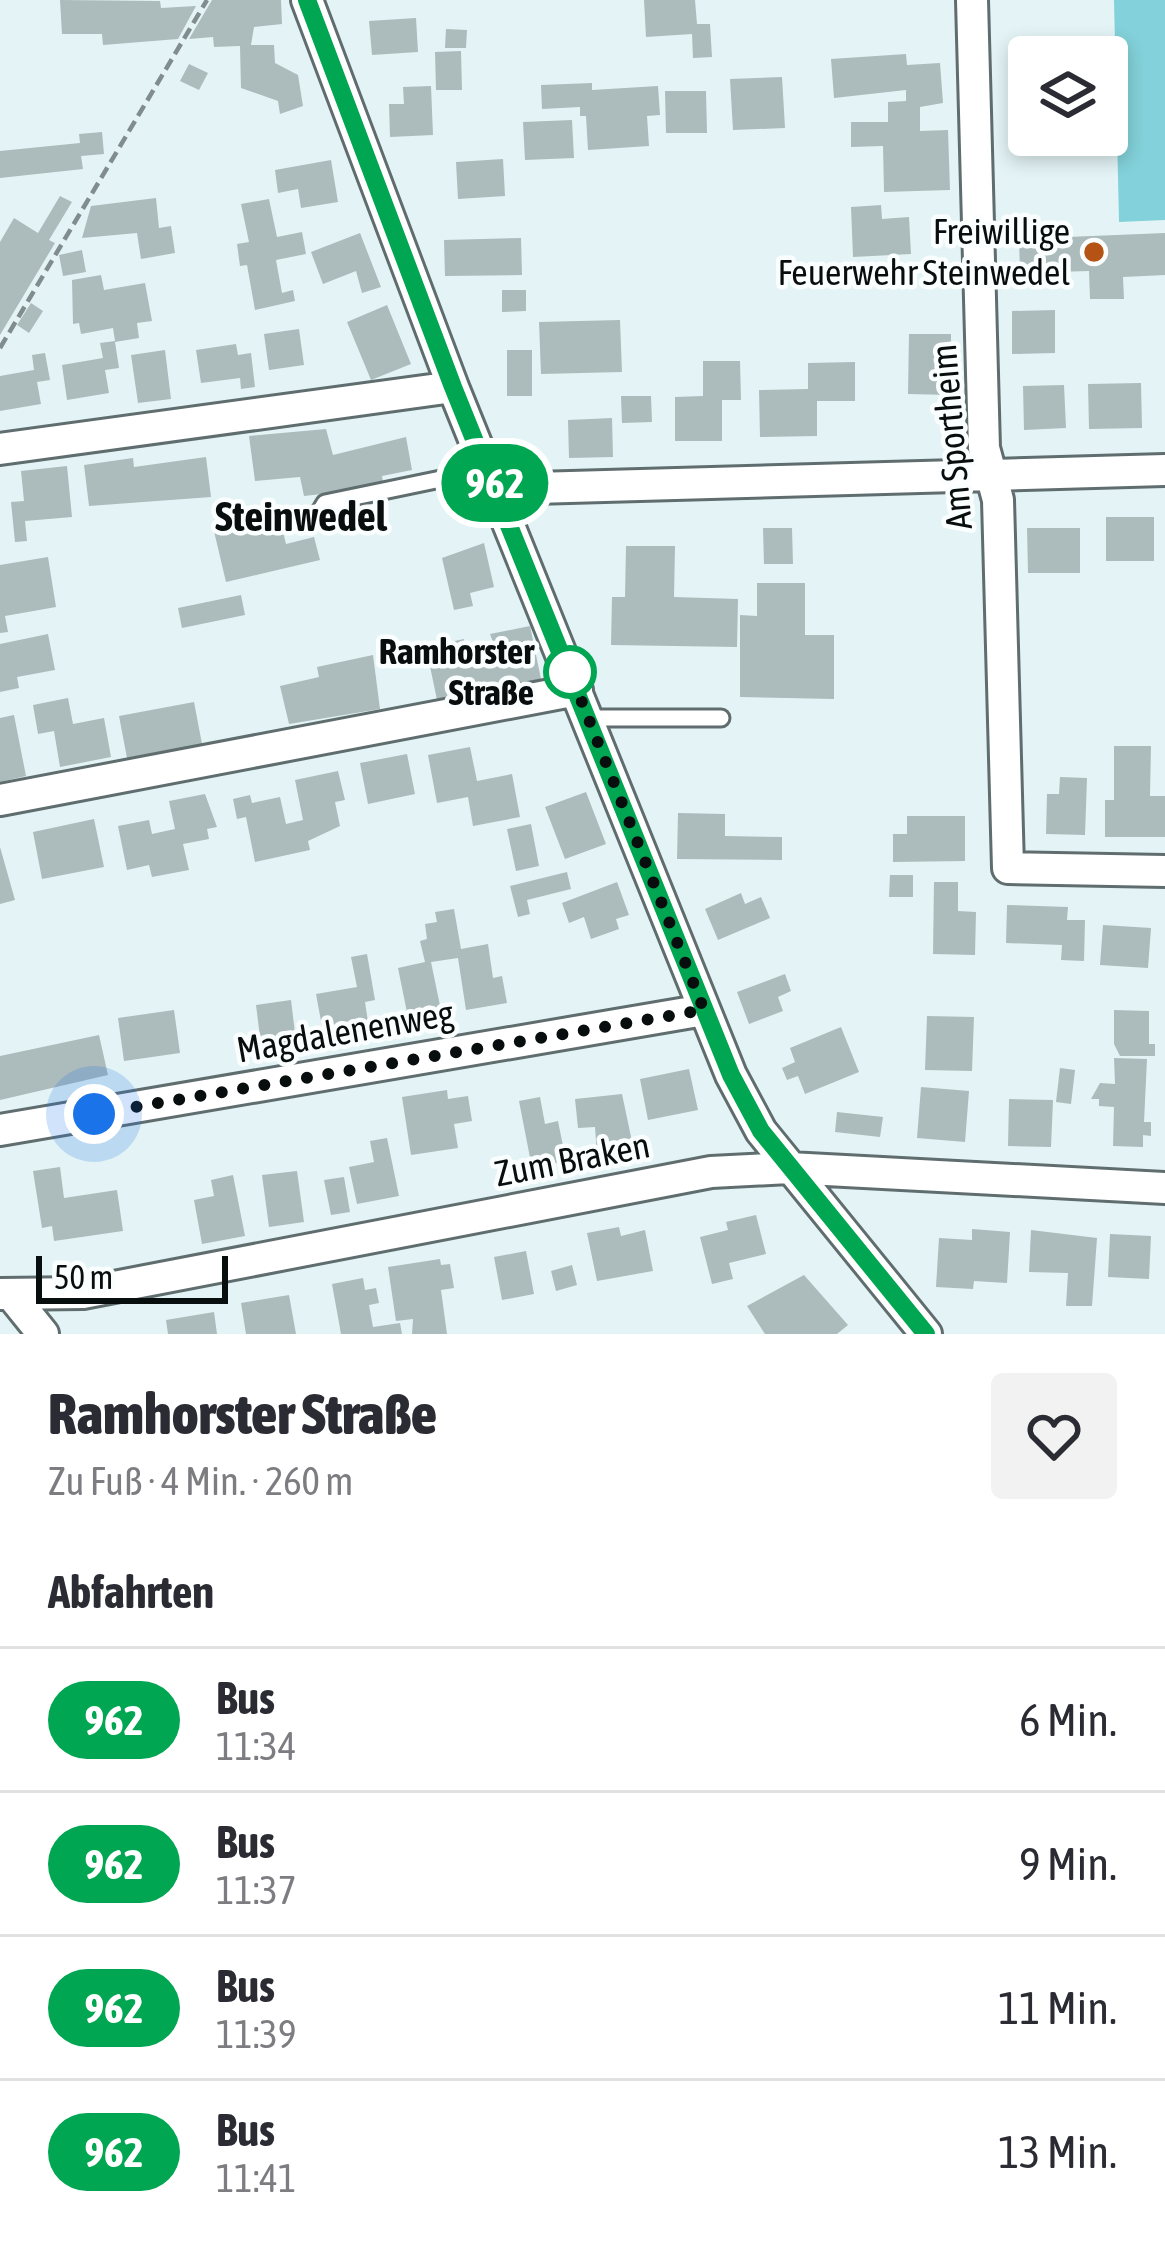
<!DOCTYPE html>
<html lang="de">
<head>
<meta charset="utf-8">
<style>
  body { margin:0; font-family:"Asap Condensed",sans-serif; background:#f2f2f3; color:#2b2b33; height:100vh; display:flex; flex-direction:column; font-size:45px; white-space:nowrap }
  * { box-sizing:border-box; margin:0 }
  p { font-size:39px; color:#7c7c81 }
  .icon { flex:none; width:66px; height:66px; fill:none; stroke:currentColor; stroke-width:2; stroke-linecap:round; stroke-linejoin:round }
  .map { position:relative; height:1334px; overflow:hidden }
  .details { display:flex; flex-direction:column; background:#fff; flex:1 }
  .details>* { flex:none }
  .badge { padding:0 24px; border-radius:39px; font-size:42px; line-height:78px }
  .controls { position:absolute; left:1008px; top:36px; display:grid; gap:24px }
  .controls a { display:grid; place-items:center; width:120px; height:120px; border-radius:12px; background:#fff; box-shadow:0 6px 18px #0003; font-size:60px }
  .scale { position:absolute; left:36px; bottom:30px; width:192px; box-sizing:border-box; padding-left:12px; border:6px solid #080d0e; border-top:0; font-size:33px; line-height:42px; white-space:nowrap; color:#080d0e; -webkit-text-stroke:9px #fbfefe; paint-order:stroke }
  .you { position:absolute; width:60px; height:60px; margin:-30px; border:9px solid #fff; border-radius:50%; background:#1a73e8; box-shadow:0 0 0 18px #1a73e833 }
  .map>.badge { position:absolute; translate:-50% -50%; box-shadow:0 0 0 6px #fff }
  h2 { padding:0 48px; font-size:45px; line-height:108px }
  .round { display:grid; place-items:center; flex:none; width:126px; height:126px; border-radius:12px; background:#f2f2f3 }
  .head { display:flex; align-items:center; justify-content:space-between; height:204px; padding:0 48px }
  h1 { font-size:57px; font-weight:800; line-height:90px }
  ul { padding:0; list-style:none }
  li { display:flex; align-items:center; gap:36px; height:144px; padding:0 48px; border-top:3px solid #e1e1e2 }
  li div { flex:1 }
  li b { display:block; font-size:45px }
  li em { font-style:normal }
  li .badge { min-width:132px; font-weight:700; text-align:center }
  .map>svg:first-child { display:block }
  .green { fill:#83d1da }
  .building { fill:#acbbbc }
  .lines { fill:none; stroke-linecap:round; stroke-linejoin:round }
  .service-casing { stroke:#606d6f; stroke-width:21 }
  .minor-casing { stroke:#606d6f; stroke-width:36 }
  .path { stroke:#818c8e; stroke-width:4.5; stroke-dasharray:12 6; stroke-linecap:butt }
  .service { stroke:#fff; stroke-width:15 }
  .minor { stroke:#fff; stroke-width:30 }
  .line-casing { stroke:#fff; stroke-width:27 }
  .line { stroke:#00a651; stroke-width:18 }
  .walk { stroke:#080d0e; stroke-width:12; stroke-dasharray:0 21.6 }
  .poi-dot { fill:#b55314; stroke:#fbfefe; stroke-width:4.5 }
  .stop-dot { fill:#fff; stroke:#00a651; stroke-width:6 }
  .labels { text-anchor:middle; stroke-width:9; stroke-linejoin:round; paint-order:stroke }
  .poi-label { font-size:36px; fill:#080d0e; stroke:#fbfefe; text-anchor:end }
  .street-label { font-size:36px; fill:#080d0e; stroke:#fbfefe }
  .stop-label { font-size:36px; font-weight:bold; fill:#080d0e; stroke:#fbfefe; text-anchor:end }
  .quarter-label { font-size:42px; font-weight:bold; fill:#080d0e; stroke:#fbfefe }
</style>
</head>
<body>
<div class="map">
<svg width="1165" height="1334" viewBox="0 0 1165 1334">
  <rect width="100%" height="100%" fill="#e4f4f6"/>
  <path class="green" d="M1114,0H1165V220L1119,222Z"/>
  <path class="building" d="M60,0L160,1L161,8L196,6L178,39L103,45L102,34H62Z
    M212,0H281L282,24L254,27L251,45H274L275,63L298,75L303,106L280,114L278,101L241,88L240,46L214,47L213,37L189,39Z
    M644,0H695L697,24H710L712,57L693,58L692,34L646,37Z
    M416,18L418,52L372,55L369,21Z
    M446,29L467,30L466,48H445Z
    M461,51L462,90H436L435,52Z
    M906,54L907,65L940,63L943,103L920,107V131L948,130L950,190L884,192L883,146L851,147V122H888V102L906,101V90L834,98L831,59Z
    M189,64L208,73L199,90L180,81Z
    M782,77L785,128L733,130L730,79Z
    M592,83V90L658,86L660,115L647,116L649,146L588,150L586,116H580V107L542,109L541,85Z
    M431,86L433,135L390,137L389,104H404L403,87Z
    M665,91H706L707,133H666Z
    M572,120L574,158L525,160L523,122Z
    M102,132L104,154L81,156L83,169L0,178V151L80,143L79,134Z
    M503,159L505,196L458,199L456,162Z
    M331,160L338,202L301,208L298,189L278,193L275,170Z
    M60,196L72,202L49,240L55,243L0,335V242L14,218L38,233Z
    M156,198L159,228L171,226L175,253L141,259L137,233L82,238L91,206Z
    M269,199L277,237L302,232L306,254L276,260L282,293L293,290L295,301L255,310L247,265L240,266L237,244L249,242L241,204Z
    M881,205L882,219L909,217L911,254L853,257L851,207Z
    M360,233L381,287L362,293L356,271L323,284L311,252Z
    M1165,233V275L1123,277L1124,299H1090L1089,271L1020,273L1019,239Z
    M521,238L522,275L445,276L444,240Z
    M82,250L86,272L63,276L59,255Z
    M101,275L104,290L145,283L152,321L137,323L139,338L115,342L119,368L105,370L109,393L67,400L62,365L103,358L100,343L115,341L113,328L81,334L79,323L73,324L72,280Z
    M502,290H526V311L502,312Z
    M31,303L43,311L29,333L17,325Z
    M387,305L411,364L371,380L347,322Z
    M1055,310V353L1012,354V311Z
    M620,320L622,372L541,374L539,322Z
    M299,329L304,365L269,370L264,334Z
    M909,334H951V395L908,394Z
    M236,344L238,355L251,353L255,387L241,389L240,378L201,383L196,350Z
    M165,350L171,399L138,403L131,355Z
    M507,350H532V396H507Z
    M45,353L50,380L37,382L41,404L0,411V376L34,370L32,355Z
    M703,361H740L741,400H722V441H675V397L703,396Z
    M855,362V401H817V436L760,437L759,390L808,389V363Z
    M1141,383L1142,428L1089,429L1088,384Z
    M1064,385L1066,428L1024,430L1023,386Z
    M621,396H651L652,422L622,423Z
    M612,418L613,457L569,458L568,420Z
    M326,429L333,455L406,437L412,470L382,476L384,487L304,496L300,477L255,481L249,436Z
    M206,457L211,497L89,506L84,465L133,458L134,467Z
    M67,466L72,517L25,521L27,541L15,542L11,502L24,501L21,471Z
    M278,512L286,544L314,537L320,560L226,582L213,527Z
    M1106,517H1154V561H1106Z
    M763,528H792L793,564H764Z
    M1027,528H1080V573H1028Z
    M484,543L494,587L470,593L473,606L454,610L442,558Z
    M626,546H675L674,597L738,599L737,647L611,645L612,597H625Z
    M48,557L56,607L5,616L8,632L0,633V565Z
    M757,583H805V635H834V699L740,697V615L757,616Z
    M241,595L245,615L182,628L178,608Z
    M530,626L541,679L437,700L426,647L464,639L465,648L493,642L490,634Z
    M48,634L55,670L17,677L19,688L0,692V644Z
    M373,655L380,709L289,724L280,686L319,677L317,667Z
    M68,698L73,724L104,718L111,757L60,767L54,731L38,734L33,705Z
    M194,702L202,744L127,758L119,716Z
    M14,715L26,776L0,782V718Z
    M1114,746H1151L1150,796H1165V837H1105V800H1114Z
    M470,747L477,781L512,774L520,817L473,826L468,797L437,803L428,755Z
    M407,754L415,794L368,804L360,763Z
    M338,771L345,800L335,802L340,826L308,841L310,850L255,862L246,817L237,819L233,799L250,795L252,803L280,797L286,824L303,820L295,780Z
    M1060,777L1087,778L1085,835L1046,834L1047,794H1059Z
    M586,792L606,844L565,859L545,807Z
    M205,794L217,827L207,829L209,839L183,844L189,870L152,877L149,865L127,870L118,826L149,820L152,834L175,829L169,801Z
    M678,813L725,814V836L782,837V860L677,859Z
    M907,816H965V861L893,862V834H907Z
    M94,819L104,867L42,879L33,832Z
    M531,824L539,866L516,871L507,829Z
    M0,847L15,900L0,904Z
    M567,872L571,889L527,900L530,914L518,917L510,886Z
    M890,875H913V897H889Z
    M617,882L629,915L616,919L619,929L591,939L584,917L569,923L562,903Z
    M934,882H958V911L976,912L975,955L933,954Z
    M741,893L745,904L761,897L770,918L718,940L705,909Z
    M1007,905L1068,907L1067,920H1085L1084,961L1061,960L1062,945L1006,943Z
    M454,909L461,949L488,944L493,978L502,976L507,1003L466,1010L458,958L431,962L443,1020L410,1027L398,968L425,962L420,941L427,939L425,924L437,922L435,912Z
    M1103,925L1151,928L1148,968L1100,965Z
    M367,954L375,1000L365,1002L370,1035L325,1043L316,994L357,987L351,957Z
    M785,974L791,991L778,997L783,1011L749,1024L737,992Z
    M291,1000L297,1049L262,1053L256,1005Z
    M174,1010L180,1053L124,1061L118,1018Z
    M1114,1010L1149,1011V1044H1155V1056H1120L1114,1044Z
    M927,1016L974,1017L972,1071L925,1070Z
    M841,1027L859,1072L805,1094L798,1076L787,1080L782,1068L795,1062L790,1048Z
    M99,1035L108,1075L0,1100V1056Z
    M1114,1058L1147,1059L1144,1122H1151V1136L1143,1135V1147L1113,1146L1114,1107L1099,1106V1099H1091L1100,1083L1115,1084Z
    M1060,1068L1075,1070L1071,1104L1056,1102Z
    M689,1069L698,1110L648,1120L640,1079Z
    M921,1087L969,1091L965,1142L917,1138Z
    M447,1090L448,1099L468,1096L472,1121L454,1124L458,1148L411,1155L402,1097Z
    M622,1094L634,1151L597,1155L595,1127L578,1128L575,1099Z
    M540,1097L545,1124L558,1121L566,1161L532,1168L519,1101Z
    M1009,1099L1053,1100L1051,1147L1008,1146Z
    M837,1112L883,1117L880,1137L835,1132Z
    M387,1138L399,1196L357,1204L349,1167L374,1162L370,1141Z
    M60,1167L64,1198L117,1190L123,1231L54,1241L52,1226L42,1228L33,1171Z
    M297,1171L304,1222L269,1227L262,1175Z
    M233,1175L245,1236L202,1244L194,1200L214,1196L211,1180Z
    M344,1177L350,1212L331,1215L324,1180Z
    M756,1215L766,1254L729,1263L733,1279L712,1284L700,1237L728,1230L726,1222Z
    M619,1227L621,1236L645,1230L653,1271L597,1281L587,1233Z
    M972,1229L1010,1232L1007,1283L974,1281L973,1289L936,1287L939,1238L972,1240Z
    M1031,1230L1097,1238L1092,1306H1066L1068,1273L1029,1272Z
    M1110,1234L1151,1236L1149,1279L1108,1277Z
    M526,1251L534,1294L502,1300L494,1257Z
    M440,1259L441,1265L450,1264L454,1288L441,1290L447,1334H412L413,1319L396,1321L388,1267Z
    M572,1265L577,1285L556,1291L551,1271Z
    M804,1275L848,1325L837,1334H765L747,1306Z
    M363,1278L365,1290L376,1288L379,1303L369,1305L373,1327L400,1323L402,1334H341L332,1284Z
    M289,1295L296,1334H246L241,1303Z
    M214,1312L217,1334H168L166,1320Z"/>
  <g class="lines">
    <defs>
      <path id="service" d="M314,521L325,503L489,469
        M588,718H721"/>
      <path id="minor" d="M307,0L453,387L731,1075L761,1131L926,1334
        M972,0L984,448L998,500L1008,868L1165,871
        M0,449L453,387
        M498,489L1165,470
        M0,800L577,690
        M0,1130L704,1010
        M0,1294L83,1293L711,1172L789,1168L1165,1188
        M14,1298L43,1334"/>
    </defs>
    <use href="#service" class="service-casing"/>
    <use href="#minor" class="minor-casing"/>
    <path class="path" d="M0,348L207,0"/>
    <use href="#service" class="service"/>
    <use href="#minor" class="minor"/>
  </g>
  <g class="lines">
    <defs>
      <path id="line" d="M307,0L453,387L731,1075L761,1131L926,1334"/>
    </defs>
    <use href="#line" class="line-casing"/>
    <use href="#line" class="line"/>
    <path class="walk" d="M94,1114L704,1010L570,672"/>
  </g>
  <circle class="poi-dot" cx="1094" cy="252" r="12"/>
  <circle class="stop-dot" cx="570" cy="672" r="24"/>
  <g class="labels">
    <g class="poi-label">
      <text x="1070" y="244">Freiwillige<tspan x="1070" dy="41">Feuerwehr Steinwedel</tspan></text>
    </g>
    <g class="street-label">
      <text transform="translate(951 437) rotate(-95)" y="13">Am Sportheim</text>
      <text transform="translate(345 1031) rotate(-10)" y="13">Magdalenenweg</text>
      <text transform="translate(572 1159) rotate(-11)" y="13">Zum Braken</text>
    </g>
    <g class="stop-label">
      <text x="534" y="664">Ramhorster<tspan x="534" dy="41">Straße</tspan></text>
    </g>
    <g class="quarter-label">
      <text x="301" y="531">Steinwedel</text>
    </g>
  </g>
</svg>
<div class="controls">
<a><svg class="icon" aria-label="layers" viewBox="0 0 24 24"><path d="M12 4l9 5-9 5-9-5zM3 14l9 5 9-5"/></svg></a>
</div>
<div class="scale">50 m</div>
<div class="you" style="left:94px;top:1114px"></div>
<b class="badge" style="left:495px;top:483px;background:#00a651;color:#fff">962</b>
</div>
<section class="details">
<div class="head"><div><h1>Ramhorster Straße</h1><p>Zu Fuß · 4 Min. · 260 m</p></div><a class="round"><svg class="icon" aria-label="heart" viewBox="0 0 24 24"><path d="M12 20l-8-8c-3-5 5-10 8-4 3-6 11-1 8 4z"/></svg></a></div>
<h2>Abfahrten</h2>
<ul>
<li><span class="badge" style="background:#00a651;color:#fff">962</span><div><b>Bus</b><p>11:34</p></div><em>6 Min.</em></li>
<li><span class="badge" style="background:#00a651;color:#fff">962</span><div><b>Bus</b><p>11:37</p></div><em>9 Min.</em></li>
<li><span class="badge" style="background:#00a651;color:#fff">962</span><div><b>Bus</b><p>11:39</p></div><em>11 Min.</em></li>
<li><span class="badge" style="background:#00a651;color:#fff">962</span><div><b>Bus</b><p>11:41</p></div><em>13 Min.</em></li>
</ul>
</section>
</body>
</html>
